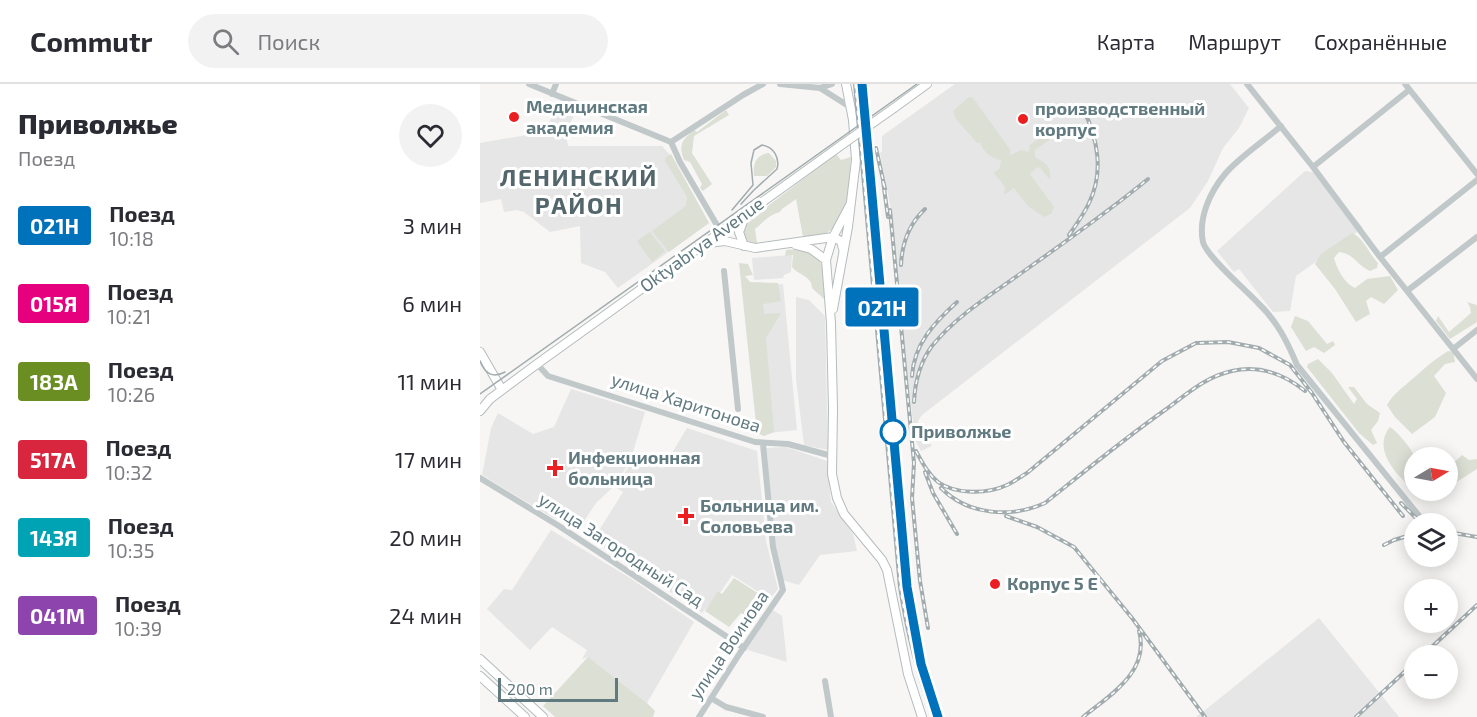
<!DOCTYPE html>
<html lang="ru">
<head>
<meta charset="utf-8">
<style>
  body { margin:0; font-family:"Exo 2",sans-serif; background:#f2f2f3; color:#2b2b33; height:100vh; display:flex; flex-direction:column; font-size:22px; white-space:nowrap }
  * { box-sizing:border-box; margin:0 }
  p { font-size:20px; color:#7c7c81 }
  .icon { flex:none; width:33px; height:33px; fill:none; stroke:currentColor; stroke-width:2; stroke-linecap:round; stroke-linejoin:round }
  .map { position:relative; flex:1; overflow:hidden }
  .side { display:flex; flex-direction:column; background:#fff; width:480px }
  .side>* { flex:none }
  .badge { padding:0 12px; border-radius:4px; font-size:21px; line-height:39px }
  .needle { width:39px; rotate:80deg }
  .fabs { position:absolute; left:924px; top:363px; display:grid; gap:12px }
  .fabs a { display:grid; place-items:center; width:54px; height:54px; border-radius:50%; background:#fff; box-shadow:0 3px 15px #0003; font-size:30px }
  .scale { position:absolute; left:18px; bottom:15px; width:120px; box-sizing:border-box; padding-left:6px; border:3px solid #607a80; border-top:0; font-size:16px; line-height:21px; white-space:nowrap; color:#607a80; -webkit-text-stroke:4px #fff; paint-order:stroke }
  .map>.badge { position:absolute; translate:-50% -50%; box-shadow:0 0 0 3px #fff }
  .round { display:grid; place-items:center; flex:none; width:63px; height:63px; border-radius:32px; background:#f2f2f3 }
  .headline { display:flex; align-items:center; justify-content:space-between; height:102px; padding:0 18px }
  h1 { font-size:28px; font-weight:800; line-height:45px }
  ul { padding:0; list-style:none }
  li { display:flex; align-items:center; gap:18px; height:78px; padding:0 18px }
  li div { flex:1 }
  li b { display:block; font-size:22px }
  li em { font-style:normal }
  li .badge { min-width:66px; font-weight:700; text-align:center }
  header { display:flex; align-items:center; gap:36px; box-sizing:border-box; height:84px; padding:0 30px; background:#fff; border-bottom:2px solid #e1e1e2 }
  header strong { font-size:28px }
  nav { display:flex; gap:33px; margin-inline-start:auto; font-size:21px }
  .search { width:420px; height:54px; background:#f2f2f3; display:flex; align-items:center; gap:15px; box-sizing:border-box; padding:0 21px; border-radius:33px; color:#7c7c81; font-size:22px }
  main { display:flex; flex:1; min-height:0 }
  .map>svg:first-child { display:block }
  .built { fill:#e5e6e5 }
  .green { fill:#dbdfd4 }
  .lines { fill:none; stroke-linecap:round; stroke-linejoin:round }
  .major-casing { stroke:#b5bcbe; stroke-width:10 }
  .minor { stroke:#c1c8ca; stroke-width:6 }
  .major { stroke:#fff; stroke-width:8 }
  .tram { stroke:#a2acaf; stroke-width:1.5 }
  .rail-casing { stroke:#a2acaf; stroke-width:4 }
  .rail { stroke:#fff; stroke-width:1.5; stroke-dasharray:4.5; stroke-linecap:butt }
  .major-bridge-casing { stroke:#b5bcbe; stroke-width:10; stroke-linecap:butt }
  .major-bridge { stroke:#fff; stroke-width:8 }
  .line-casing { stroke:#fff; stroke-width:14 }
  .line { stroke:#0072bc; stroke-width:9 }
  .poi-dot { fill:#eb1f21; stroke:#fff; stroke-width:2 }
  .stop-dot { fill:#fff; stroke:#0072bc; stroke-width:3 }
  .labels { text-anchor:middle; stroke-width:6; stroke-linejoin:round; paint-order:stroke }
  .poi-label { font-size:18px; font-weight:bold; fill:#607a80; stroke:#fff; text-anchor:start }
  .street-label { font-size:18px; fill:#607a80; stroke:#fff }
  .stop-label { font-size:18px; font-weight:bold; fill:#607a80; stroke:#fff; text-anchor:start }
  .district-label { font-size:24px; font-weight:bold; letter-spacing:1.5px; fill:#53666b; stroke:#fff }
</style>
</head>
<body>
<header>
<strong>Commutr</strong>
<div class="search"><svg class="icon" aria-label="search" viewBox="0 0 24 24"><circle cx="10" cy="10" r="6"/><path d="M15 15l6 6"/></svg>Поиск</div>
<nav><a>Карта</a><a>Маршрут</a><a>Сохранённые</a></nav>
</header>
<main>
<section class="side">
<div class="headline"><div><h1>Приволжье</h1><p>Поезд</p></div><a class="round"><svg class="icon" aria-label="heart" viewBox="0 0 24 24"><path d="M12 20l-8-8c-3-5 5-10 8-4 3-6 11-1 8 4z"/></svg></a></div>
<ul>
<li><span class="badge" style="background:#0072bc;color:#fff">021Н</span><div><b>Поезд</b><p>10:18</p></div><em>3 мин</em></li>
<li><span class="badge" style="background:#e6007e;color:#fff">015Я</span><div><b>Поезд</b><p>10:21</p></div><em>6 мин</em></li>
<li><span class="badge" style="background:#6b8e23;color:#fff">183А</span><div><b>Поезд</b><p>10:26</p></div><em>11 мин</em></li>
<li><span class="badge" style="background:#d7263d;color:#fff">517А</span><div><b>Поезд</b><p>10:32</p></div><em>17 мин</em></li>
<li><span class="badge" style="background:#00a3b4;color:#fff">143Я</span><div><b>Поезд</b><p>10:35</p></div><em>20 мин</em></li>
<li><span class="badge" style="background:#8e44ad;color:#fff">041М</span><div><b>Поезд</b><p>10:39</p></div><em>24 мин</em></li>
</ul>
</section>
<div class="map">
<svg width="997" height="633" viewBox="0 0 997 633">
  <rect width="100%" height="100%" fill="#f7f6f4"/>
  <path class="built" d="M475,0H750L769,24L759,44L743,64L728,97L710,124L442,331L438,337V341L452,362L441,367L435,356L410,132L412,131L400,69L402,67V52Z
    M78,21L95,28L86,51L88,62H182L190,71L229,139L138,204L125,188L101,179L100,142L70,148L44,128L37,126L24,128L21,115L0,119V59L64,48Z
    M825,87L839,89L883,144L816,192L810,227L793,228L759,185L754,188L737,167Z
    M312,171L311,188L304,191L303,194L274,196L272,174Z
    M303,200L317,346L289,349L275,204Z
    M316,213L329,216L345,232L348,366L324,361L316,295Z
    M91,305L165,328L150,378L131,405L116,419L97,448L78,433L75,435L2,391L11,344L17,331L18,329L53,350L74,343Z
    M207,344L277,367L286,457L298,505L290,515L252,491L242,506L222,529L113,456L143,408L136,403L157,369L183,384Z
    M306,363L347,377L351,418L373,450L377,467L340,471L319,501L302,496L295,463L286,364Z
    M71,446L150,494L214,538L167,619L108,573L102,575L107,566L72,543L50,566L7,525L24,505L32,506Z
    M293,526L302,532L307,578L268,566L267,563Z
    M839,534L919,633H716L729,623Z"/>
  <path class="green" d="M489,13L493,14L531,67L529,69L531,71L541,66L549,68L550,61L576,42L580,46L579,49L555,66V73C566,80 571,81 570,96L560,84L557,83L550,90L574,123L571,130L564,133L548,122L534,104L524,111L525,103L514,89L520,84L521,76C511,75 503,67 500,58L497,59L476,35L473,27Z
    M246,26L249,31L214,52L212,69L232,100L223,107L220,104L222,100L210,78L204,76C198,61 202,56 214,46L217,48Z
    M289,69L296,77V83L287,92H274C273,80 275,71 289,69Z
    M191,70L229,139L189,168L172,147L206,122L207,113L185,77L186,73Z
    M356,70L361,76L371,73C369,89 370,107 366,122C360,142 344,157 323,153L316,115L302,125L300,128C288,131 284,138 275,145L277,159H269L265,157L262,148L267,138Z
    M170,148L185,167L172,178L157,157Z
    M872,149C884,154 889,170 898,179L897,184L890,187C875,180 875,170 859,168L854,174C857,185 864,199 875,204L887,195L910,192L918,206L904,220L891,213L886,217L890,230L876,238L855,205L835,180L841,170Z
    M306,166C331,164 342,168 344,195C345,202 346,208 344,215L332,204C332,192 318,191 312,183L313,171L305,172Z
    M259,179L268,180L273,191L265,192L270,198L298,199L301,217L283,220L284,230L301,229L286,254L294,348L284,352L277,349Z
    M987,218L997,221V238L970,255L956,237L958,232L969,248L991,229L990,223Z
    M815,232L828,237L847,260L853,257L855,261L844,269L834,263L826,267L811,243Z
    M968,267L973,268L975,278L965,280L954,292L966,309L955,333L932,350L915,333L907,321C913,310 921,305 930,297C943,286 953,276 968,267Z
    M838,275L852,289L874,320L877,315L868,303H874L887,320L900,329L898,337L891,346L897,359L893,361L879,349L827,283L828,280Z
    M910,343C917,347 933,366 935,374C937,382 933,394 930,402C913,388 893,363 910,343Z
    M982,371L989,376L997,375V385L975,399L971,396L968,384Z
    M254,494L287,515L275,536L261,529L249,543L225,527L238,507L242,510Z
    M108,573L167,619L175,627L173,633H75L63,622Z"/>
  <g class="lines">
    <defs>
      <path id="major" d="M414,24L447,0
        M371,119L353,153L346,176L351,239L353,325L352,390L357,414L364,430L402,476L407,486L428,590L442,633
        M228,159L245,157L275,164L353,153L361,157L363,165
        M316,161L331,165L346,176
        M264,162L259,148L265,132
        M353,225L368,143L376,76L373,36L366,0
        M0,268L22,306
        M0,327L10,315L57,280L363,60
        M0,575L63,633
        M0,592L45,633"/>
    </defs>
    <use href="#major" class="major-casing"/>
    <path class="minor" d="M49,0L191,58L200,78L241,148
      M300,0L340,4L352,0
      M767,0L833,83L900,173L997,295
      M925,0L997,90
      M340,4L370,23
      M72,10L76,0
      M801,42C784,57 758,74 745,90C730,108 718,134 723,158C726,172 767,207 778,219C797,237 807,257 817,281L944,438
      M191,58L263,11L283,0
      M833,83L929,6
      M900,173L997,96
      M244,187L258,325
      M927,207L997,153
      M973,265L997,246
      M57,280L68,292L275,358L308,360L352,372
      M0,394L79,442L264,564
      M345,597L351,633
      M231,614L246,623L283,633
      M219,633L260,569L303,506L293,463L283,360"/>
    <use href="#major" class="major"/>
    <path class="tram" d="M252,126L273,101L271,79L274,66L282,61C294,63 300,74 297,85L274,106L261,120
      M0,277C5,289 12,295 25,288
      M0,310L437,0"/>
    <defs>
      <path id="rail" d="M375,0L420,503C427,548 437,591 454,633
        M396,64L405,105
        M403,97L408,133
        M410,126L434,379L432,414L440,497L448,544
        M589,151C596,141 604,130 609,119C624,89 618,54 603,25
        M421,181C422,159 429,140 445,125
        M432,292C434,260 454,239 477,218
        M434,318C435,298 440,278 452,262C478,230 514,209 547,185C588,156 629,127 668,95
        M436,367C442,378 448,390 458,398C476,411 508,410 527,401C534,398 540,393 547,389L682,277L716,259L748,258L779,264L810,281L832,309L864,358L923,432
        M445,388L453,409L477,450
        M461,404C489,432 532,434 565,419C605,387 644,355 685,326C707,310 725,293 752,287C779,281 804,290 825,307
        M921,419L942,440
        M526,432L557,443L594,463L652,534L725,633
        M968,448L997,453
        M904,461L914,456L934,450
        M942,572L997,521
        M603,633C630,611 670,588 659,547
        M876,633L934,579"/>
    </defs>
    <use href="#rail" class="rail-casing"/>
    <use href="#rail" class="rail"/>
    <defs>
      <path id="major-bridge" d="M363,60L414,24"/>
    </defs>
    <use href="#major-bridge" class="major-bridge-casing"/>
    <use href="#major-bridge" class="major-bridge"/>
  </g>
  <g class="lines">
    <defs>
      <path id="line" d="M382,0L427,503L441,580L458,633"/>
    </defs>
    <use href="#line" class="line-casing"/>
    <use href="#line" class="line"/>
  </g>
  <g class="poi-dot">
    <circle cx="34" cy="33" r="6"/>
    <circle cx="543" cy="35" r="6"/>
    <path d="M72 375h6v6h6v6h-6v6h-6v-6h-6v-6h6z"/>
    <path d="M203 423h6v6h6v6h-6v6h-6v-6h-6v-6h6z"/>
    <circle cx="515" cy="500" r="6"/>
  </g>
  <circle class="stop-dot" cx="413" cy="348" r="12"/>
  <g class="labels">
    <g class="poi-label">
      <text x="46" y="29">Медицинская<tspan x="46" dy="21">академия</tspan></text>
      <text x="555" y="31">производственный<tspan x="555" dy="21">корпус</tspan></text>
      <text x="88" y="380">Инфекционная<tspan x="88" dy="21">больница</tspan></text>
      <text x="220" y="428">Больница им.<tspan x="220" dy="21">Соловьева</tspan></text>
      <text x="527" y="506">Корпус 5 E</text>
    </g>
    <g class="street-label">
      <text transform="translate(222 161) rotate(-36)" y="6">Oktyabrya Avenue</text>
      <text transform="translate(206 319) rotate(18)" y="6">улица Харитонова</text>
      <text transform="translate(141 466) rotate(33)" y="6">улица Загородный Сад</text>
      <text transform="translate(249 561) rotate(-56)" y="6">улица Воинова</text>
    </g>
    <g class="stop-label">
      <text x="431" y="354">Приволжье</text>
    </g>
    <g class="district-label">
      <text x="99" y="102">ЛЕНИНСКИЙ<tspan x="99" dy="28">РАЙОН</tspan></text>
    </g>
  </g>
</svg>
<div class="fabs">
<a><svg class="needle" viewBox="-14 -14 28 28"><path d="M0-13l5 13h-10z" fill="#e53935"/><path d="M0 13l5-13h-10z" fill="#7c7c81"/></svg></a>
<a><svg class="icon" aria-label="layers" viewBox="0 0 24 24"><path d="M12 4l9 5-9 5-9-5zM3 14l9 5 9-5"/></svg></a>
<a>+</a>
<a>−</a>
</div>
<div class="scale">200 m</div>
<b class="badge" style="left:402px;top:223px;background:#0072bc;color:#fff">021Н</b>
</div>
</main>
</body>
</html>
